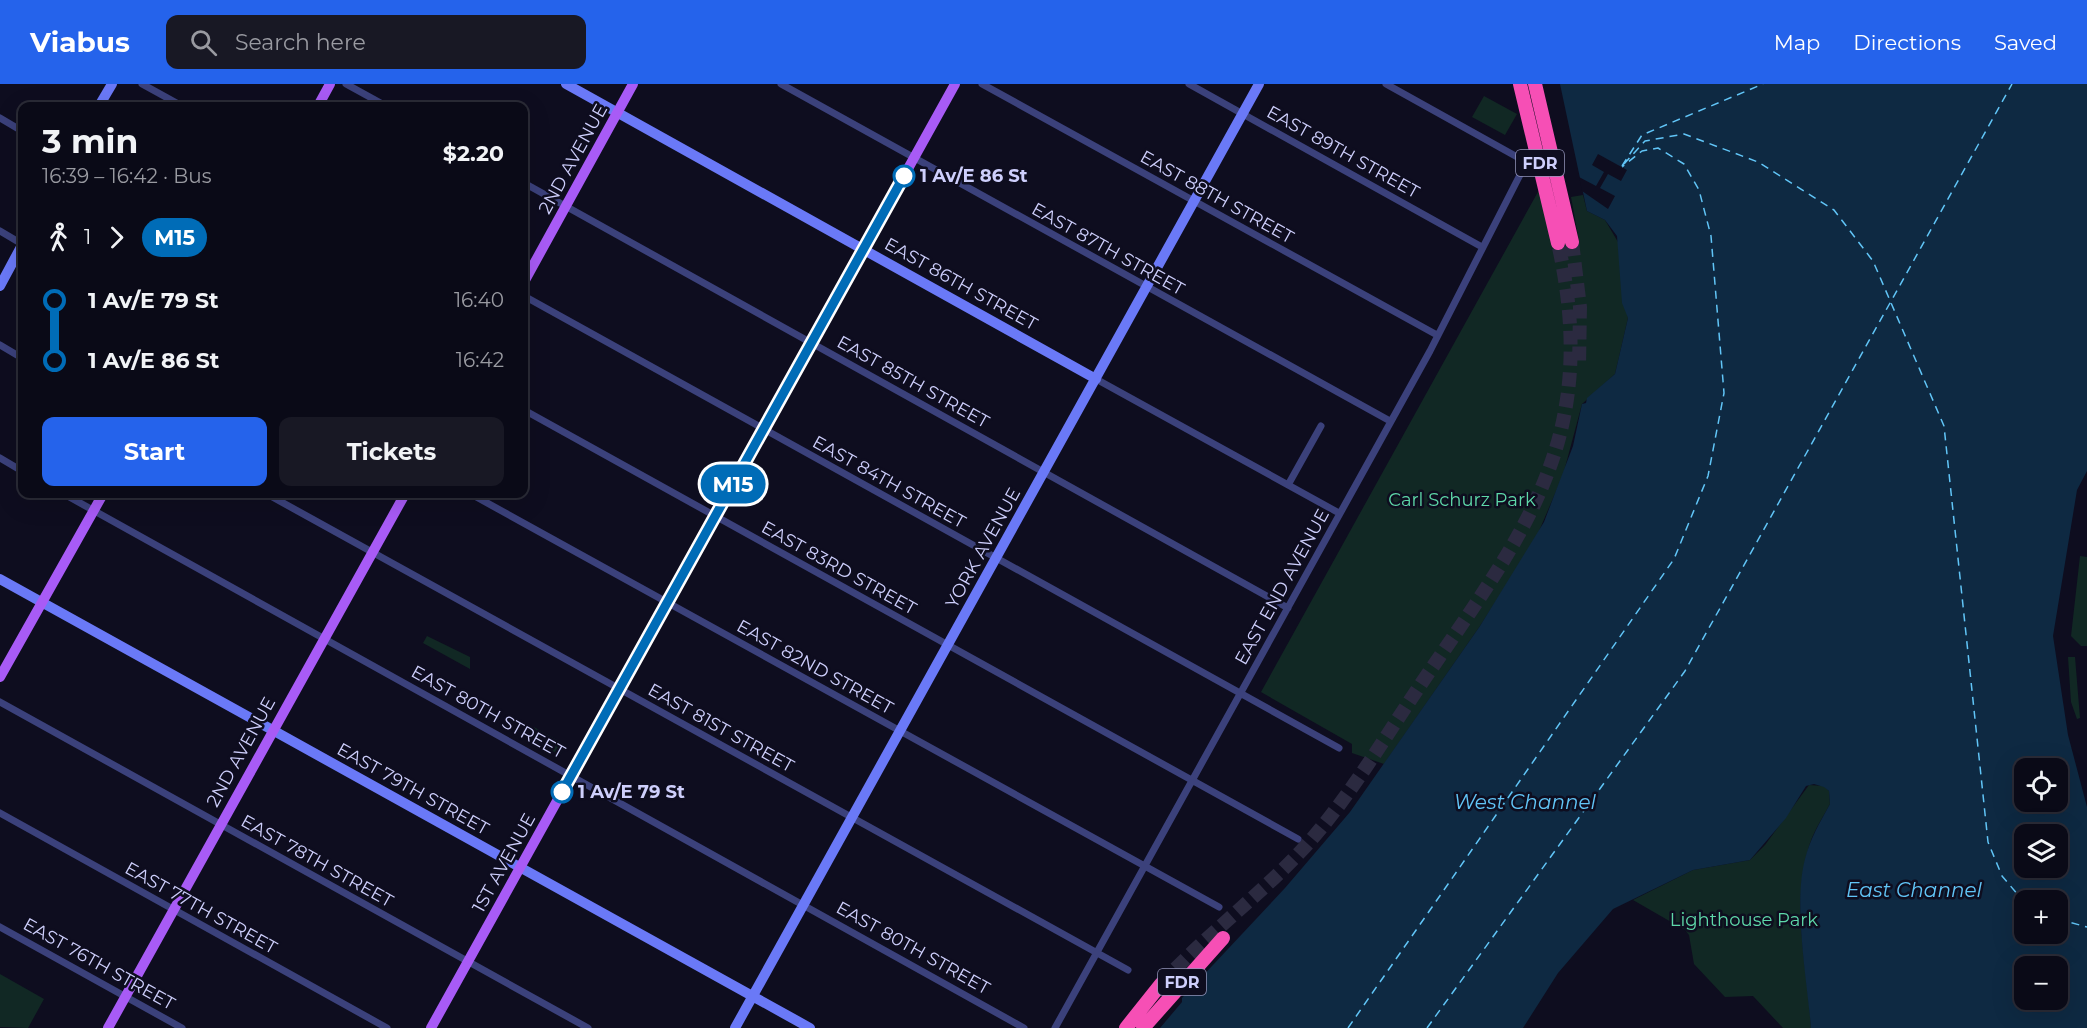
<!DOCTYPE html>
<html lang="en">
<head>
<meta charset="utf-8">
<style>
  body { margin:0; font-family:Montserrat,sans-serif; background:#181824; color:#f1f3f6; height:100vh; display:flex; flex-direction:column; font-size:22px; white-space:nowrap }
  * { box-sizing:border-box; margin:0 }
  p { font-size:20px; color:#999aa1 }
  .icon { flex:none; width:33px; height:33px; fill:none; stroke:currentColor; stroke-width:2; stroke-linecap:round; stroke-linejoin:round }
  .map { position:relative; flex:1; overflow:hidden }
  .drawer { position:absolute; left:18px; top:18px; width:510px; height:396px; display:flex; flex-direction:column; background:#0a0a17; border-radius:12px; box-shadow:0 6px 24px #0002,0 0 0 2px #2a2b36 }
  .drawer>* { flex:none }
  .badge { padding:0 12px; border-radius:20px; font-size:21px; line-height:39px }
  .controls { position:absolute; left:2014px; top:674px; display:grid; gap:12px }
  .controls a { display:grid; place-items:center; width:54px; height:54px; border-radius:12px; background:#0a0a17; box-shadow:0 6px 24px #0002,0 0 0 2px #2a2b36; font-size:30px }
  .map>.badge { position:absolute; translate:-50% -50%; box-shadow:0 0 0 3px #fff }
  .legs { display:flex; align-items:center; gap:9px; height:66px; padding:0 24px; font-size:20px }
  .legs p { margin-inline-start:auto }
  .summary { display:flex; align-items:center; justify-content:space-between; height:102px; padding:0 24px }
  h1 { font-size:33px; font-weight:700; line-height:45px }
  .button { display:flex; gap:12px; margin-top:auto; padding:12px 24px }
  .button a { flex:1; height:69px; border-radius:12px; background:#2563eb; color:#fff; font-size:24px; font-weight:700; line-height:69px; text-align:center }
  .button a+a { background:#181824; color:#f1f3f6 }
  ul { padding:0 24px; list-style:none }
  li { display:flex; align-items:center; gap:21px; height:60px; font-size:22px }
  li i { display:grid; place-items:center; width:9px; height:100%; margin:0 8px; background:currentColor }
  li i::after { content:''; width:15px; height:15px; margin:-8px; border:4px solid; border-radius:50%; background:#0a0a17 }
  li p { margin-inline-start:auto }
  li:first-child i { background:linear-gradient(#0000 50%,currentColor 0) }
  li:last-child i { background:linear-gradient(currentColor 50%,#0000 0) }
  header { display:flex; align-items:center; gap:36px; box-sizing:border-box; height:84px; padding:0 30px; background:#2563eb; color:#fff }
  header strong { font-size:28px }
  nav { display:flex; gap:33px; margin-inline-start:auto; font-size:21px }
  .search { width:420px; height:54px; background:#181824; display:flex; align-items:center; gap:15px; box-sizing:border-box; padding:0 21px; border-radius:12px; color:#999aa1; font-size:22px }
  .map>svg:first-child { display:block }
  .green { fill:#112824 }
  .water { fill:#0e2942; fill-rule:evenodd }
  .pier { fill:#0e0d1f }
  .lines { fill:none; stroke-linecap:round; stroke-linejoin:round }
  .ferry { stroke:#61c5f7; stroke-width:1.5; stroke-dasharray:8 6; stroke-linecap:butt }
  .highway-tunnel { stroke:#2b2a40; stroke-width:14; stroke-dasharray:14 7; stroke-linecap:butt }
  .street { stroke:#3b417b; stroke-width:7 }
  .secondary { stroke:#6a79f7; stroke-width:10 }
  .primary { stroke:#a85bf6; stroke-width:10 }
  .highway { stroke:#f64fb5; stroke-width:14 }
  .line-1-casing { stroke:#fff; stroke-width:14 }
  .line-1 { stroke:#006cb7; stroke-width:9 }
  .stop-1-dot { fill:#fff; stroke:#006cb7; stroke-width:3 }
  .labels { text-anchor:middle; stroke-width:5; stroke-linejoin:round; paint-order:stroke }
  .shield { fill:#0e0d1f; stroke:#9495ba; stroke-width:1.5 }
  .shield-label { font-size:16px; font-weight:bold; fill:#cecffc }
  .street-label { font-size:18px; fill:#cecffc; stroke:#0e0d1f }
  .stop-label { font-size:18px; font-weight:bold; fill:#cecffc; stroke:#0e0d1f; text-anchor:start }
  .park-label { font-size:18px; fill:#5ed8a9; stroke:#0e0d1f }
  .water-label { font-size:20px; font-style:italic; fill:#61c5f7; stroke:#0e0d1f }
</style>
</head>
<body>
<header>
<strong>Viabus</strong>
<div class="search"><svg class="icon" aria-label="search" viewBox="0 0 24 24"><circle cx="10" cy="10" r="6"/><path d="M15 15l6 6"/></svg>Search here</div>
<nav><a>Map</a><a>Directions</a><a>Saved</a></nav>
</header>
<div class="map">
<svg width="2087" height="944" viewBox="0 0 2087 944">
  <rect width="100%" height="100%" fill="#0e0d1f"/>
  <path class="green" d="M1484,12L1517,30L1505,51L1472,33Z
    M1539,106L1552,161L1579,157L1571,113L1583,111L1587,127L1605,136L1618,158L1628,234L1615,290L1582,320L1563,391L1536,454L1480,542L1384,680L1352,669V660L1261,608Z
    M2080,472L2087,473V562H2081L2071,552Z
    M427,552L470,573V585L423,559Z
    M2068,573H2075L2080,634L2077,635L2071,618Z
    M534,643L566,661L560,671L528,654Z
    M1809,701L1824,702L1829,707L1830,720C1822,735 1812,749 1808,766C1791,823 1808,886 1811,944H1783L1753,912L1725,913L1694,880L1689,851L1685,846L1633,816L1693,786L1750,776L1765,761Z
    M0,890L44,915L28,944L0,943Z"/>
  <path class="water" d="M1560,0H2087V387L2077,406L2053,552L2068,651L2087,723V944H1811C1807,896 1793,820 1805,775C1810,755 1820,738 1830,720L1829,707L1824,703L1814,700L1806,702L1786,734L1750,776L1693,786L1613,825L1558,889L1523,944H1160L1182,918V914L1285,804L1350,728L1480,542L1544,438L1573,362L1582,320L1586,319L1587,314L1615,290L1628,234L1622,219L1617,152L1605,136L1587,127ZM2025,684H2058V717H2025ZM2025,750H2058V783H2025ZM2025,816H2058V849H2025ZM2025,882H2058V915H2025Z"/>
  <path class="pier" d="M1598,70L1627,86L1621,97L1608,90L1600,104L1615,112L1608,125L1582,107L1579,93L1596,102L1604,88L1592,81Z"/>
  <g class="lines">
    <path class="ferry" d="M1624,80L1645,57L1684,50L1758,78L1834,126L1873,177L1944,342L1988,758L2002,792L2025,819
      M1622,82L1642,51L1763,0
      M2058,835L2087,843
      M1348,944L1674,475L1708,392L1724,309L1711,152L1699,106L1684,80L1658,64L1642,67L1622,83
      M1427,944L1685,587L2012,0"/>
    <path class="highway-tunnel" d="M1572,158L1580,223L1579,283
      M1161,900C1205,852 1258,813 1302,766C1348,716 1383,656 1421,600C1525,447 1602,355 1558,159"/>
    <path class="street" d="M142,0L182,22
      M346,0L386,22
      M781,0L1390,337
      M982,0L1437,251
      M1189,0L1482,163
      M0,34L22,47
      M524,99L1288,524
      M0,147L22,160
      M524,212L1339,664
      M0,261L22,274
      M1096,295L1339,429
      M524,326L1298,755
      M0,374L22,387
      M1288,401L1321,342
      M64,410L1024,944
      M267,410L1128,886
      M471,410L1219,823
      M0,618L588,944
      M0,729L387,944
      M0,843L182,944
      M1055,944L1430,267L1522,87L1523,78L1519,74L1386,0"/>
    <path class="secondary" d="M566,0L1096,295
      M99,22L112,0
      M0,202L22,161
      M0,495L810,944
      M735,944L1259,0"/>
    <path class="primary" d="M318,22L330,0
      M524,198L633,0
      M0,593L103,410
      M108,944L405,410
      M431,944L955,0"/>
    <path class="highway" d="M1520,0L1558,159
      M1535,0L1572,158
      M1126,944L1161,900
      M1143,944L1223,854"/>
  </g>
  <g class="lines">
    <defs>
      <path id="line-1" d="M562,708L904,92"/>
    </defs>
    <use href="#line-1" class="line-1-casing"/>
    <use href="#line-1" class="line-1"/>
  </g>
  <g class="stop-1-dot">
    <circle cx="904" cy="92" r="10"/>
    <circle cx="562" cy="708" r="10"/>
  </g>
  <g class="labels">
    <g class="shield">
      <rect x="1516" y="66" width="48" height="26" rx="4.5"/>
      <rect x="1158" y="885" width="48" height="26" rx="4.5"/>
    </g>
    <g class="shield-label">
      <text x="1540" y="85">FDR</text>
      <text x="1182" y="904">FDR</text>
    </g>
    <g class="street-label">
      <text transform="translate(1343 68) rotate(29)" y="6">EAST 89TH STREET</text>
      <text transform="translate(573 75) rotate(-61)" y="6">2ND AVENUE</text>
      <text transform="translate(1217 113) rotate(29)" y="6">EAST 88TH STREET</text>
      <text transform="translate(1108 165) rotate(29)" y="6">EAST 87TH STREET</text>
      <text transform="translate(961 200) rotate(29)" y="6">EAST 86TH STREET</text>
      <text transform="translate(913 298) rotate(29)" y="6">EAST 85TH STREET</text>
      <text transform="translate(889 398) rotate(29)" y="6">EAST 84TH STREET</text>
      <text transform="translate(983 464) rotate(-61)" y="6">YORK AVENUE</text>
      <text transform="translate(839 484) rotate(29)" y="6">EAST 83RD STREET</text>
      <text transform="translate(1282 503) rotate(-61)" y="6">EAST END AVENUE</text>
      <text transform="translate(815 583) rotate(29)" y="6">EAST 82ND STREET</text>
      <text transform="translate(488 628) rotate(29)" y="6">EAST 80TH STREET</text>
      <text transform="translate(721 644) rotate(29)" y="6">EAST 81ST STREET</text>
      <text transform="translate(241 668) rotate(-61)" y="6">2ND AVENUE</text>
      <text transform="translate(413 705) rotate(29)" y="6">EAST 79TH STREET</text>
      <text transform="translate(317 777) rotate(29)" y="6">EAST 78TH STREET</text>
      <text transform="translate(504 779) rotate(-61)" y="6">1ST AVENUE</text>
      <text transform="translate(201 824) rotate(29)" y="6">EAST 77TH STREET</text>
      <text transform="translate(913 864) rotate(29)" y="6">EAST 80TH STREET</text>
      <text transform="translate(99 880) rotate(29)" y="6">EAST 76TH STREET</text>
    </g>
    <g class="stop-label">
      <text x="920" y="98">1 Av/E 86 St</text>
      <text x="578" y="714">1 Av/E 79 St</text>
    </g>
    <g class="park-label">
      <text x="1462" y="422">Carl Schurz Park</text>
      <text x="1744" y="842">Lighthouse Park</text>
    </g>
    <g class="water-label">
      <text x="1525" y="725">West Channel</text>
      <text x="1914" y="813">East Channel</text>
    </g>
  </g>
</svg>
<div class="controls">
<a><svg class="icon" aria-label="locate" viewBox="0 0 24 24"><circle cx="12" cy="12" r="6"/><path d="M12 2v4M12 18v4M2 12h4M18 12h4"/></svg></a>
<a><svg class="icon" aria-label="layers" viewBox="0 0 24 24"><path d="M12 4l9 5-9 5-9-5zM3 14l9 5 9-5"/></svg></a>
<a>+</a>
<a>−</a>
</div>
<b class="badge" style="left:733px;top:400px;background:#006cb7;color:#fff">M15</b>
<section class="drawer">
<div class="summary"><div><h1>3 min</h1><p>16:39 – 16:42 · Bus</p></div><b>$2.20</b></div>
<div class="legs"><svg class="icon" aria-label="walk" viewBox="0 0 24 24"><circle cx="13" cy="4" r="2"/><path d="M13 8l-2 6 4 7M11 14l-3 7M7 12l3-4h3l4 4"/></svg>1<svg class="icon" aria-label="forward" viewBox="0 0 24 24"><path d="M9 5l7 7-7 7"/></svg><b class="badge" style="background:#006cb7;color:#fff">M15</b></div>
<ul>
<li><i style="color:#006cb7"></i><b>1 Av/E 79 St</b><p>16:40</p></li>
<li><i style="color:#006cb7"></i><b>1 Av/E 86 St</b><p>16:42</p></li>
</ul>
<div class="button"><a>Start</a><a>Tickets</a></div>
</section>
</div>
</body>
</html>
